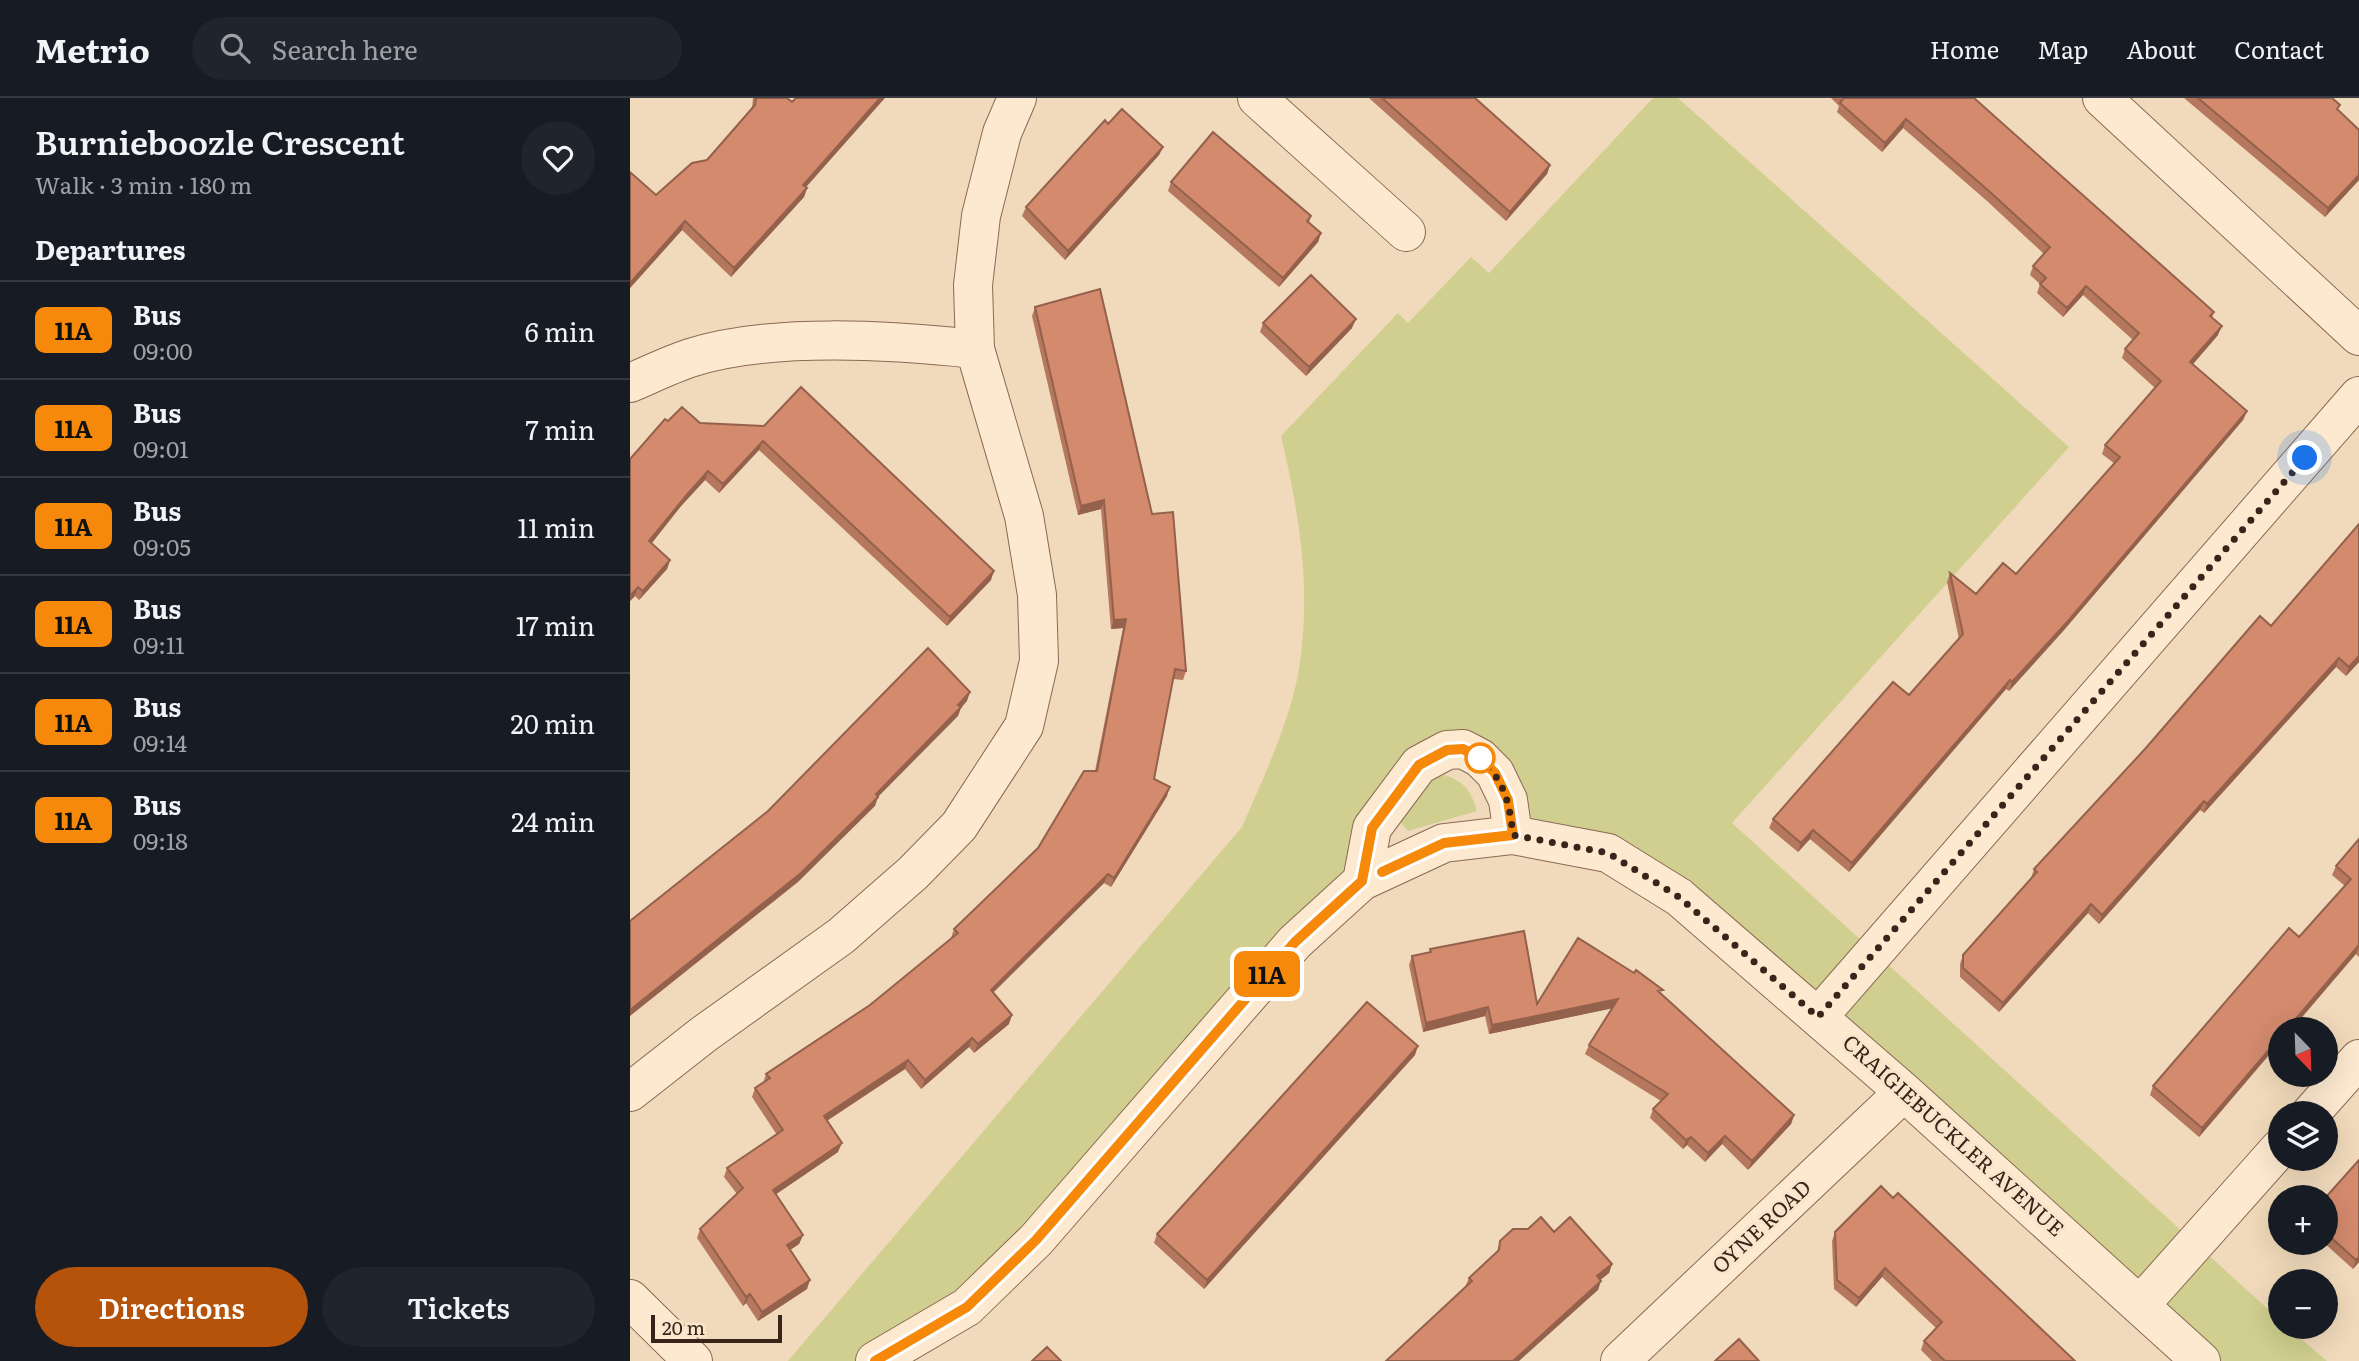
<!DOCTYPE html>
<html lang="en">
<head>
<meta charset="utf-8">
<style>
  body { margin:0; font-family:Literata,serif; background:#20242c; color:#f1f3f6; height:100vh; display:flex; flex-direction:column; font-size:26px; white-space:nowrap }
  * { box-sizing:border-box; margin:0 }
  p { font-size:23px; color:#9ea1a6 }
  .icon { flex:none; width:38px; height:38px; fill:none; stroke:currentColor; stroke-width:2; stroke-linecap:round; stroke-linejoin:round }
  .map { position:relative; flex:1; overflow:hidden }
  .sheet { display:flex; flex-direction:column; background:#171b24; width:630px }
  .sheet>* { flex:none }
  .badge { padding:0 14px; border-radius:10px; font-size:24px; line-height:46px }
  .needle { width:46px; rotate:157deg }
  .tools { position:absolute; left:1638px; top:919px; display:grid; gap:14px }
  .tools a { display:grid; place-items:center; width:70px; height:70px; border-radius:50%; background:#171b24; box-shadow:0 7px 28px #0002; font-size:35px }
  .scale { position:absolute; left:21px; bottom:18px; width:131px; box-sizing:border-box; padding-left:7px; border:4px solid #38241a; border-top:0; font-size:19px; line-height:24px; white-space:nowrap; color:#38241a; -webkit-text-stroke:5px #f8e5cb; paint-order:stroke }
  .you { position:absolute; width:35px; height:35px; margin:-18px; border:5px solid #fff; border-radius:50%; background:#1a73e8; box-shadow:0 0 0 10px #1a73e833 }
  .map>.badge { position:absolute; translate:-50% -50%; box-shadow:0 0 0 4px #fff }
  h2 { padding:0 35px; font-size:26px; line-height:63px }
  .round { display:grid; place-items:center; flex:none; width:74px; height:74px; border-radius:37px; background:#20242c }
  .overview { display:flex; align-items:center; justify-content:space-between; height:119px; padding:0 35px }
  h1 { font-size:33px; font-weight:600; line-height:52px }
  .action { display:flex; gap:14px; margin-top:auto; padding:14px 35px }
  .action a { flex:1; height:80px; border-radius:42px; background:#b45309; color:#fff; font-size:28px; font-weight:600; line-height:80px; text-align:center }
  .action a+a { background:#20242c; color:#f1f3f6 }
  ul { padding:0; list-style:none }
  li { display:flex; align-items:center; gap:21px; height:98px; padding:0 35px; border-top:2px solid #363941 }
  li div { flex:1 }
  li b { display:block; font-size:26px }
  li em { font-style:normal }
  li .badge { min-width:77px; font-weight:700; text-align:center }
  header { display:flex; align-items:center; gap:42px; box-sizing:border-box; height:98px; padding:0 35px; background:#171b24; border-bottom:2px solid #363941 }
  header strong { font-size:33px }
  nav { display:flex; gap:38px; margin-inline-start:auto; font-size:24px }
  .search { width:490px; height:63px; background:#20242c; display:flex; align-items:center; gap:18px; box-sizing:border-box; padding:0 24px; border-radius:38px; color:#9ea1a6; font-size:26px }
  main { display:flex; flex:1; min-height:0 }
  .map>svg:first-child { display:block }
  .green { fill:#d0cf8f }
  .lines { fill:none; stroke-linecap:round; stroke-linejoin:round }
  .street-casing { stroke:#8a6954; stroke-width:40 }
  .street { stroke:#fce9cf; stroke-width:38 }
  .wall { fill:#b5775e }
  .shaded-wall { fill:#94614c }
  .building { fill:#d38a6d; stroke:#94614c; stroke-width:2 }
  .line-casing { stroke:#fff; stroke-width:16 }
  .line { stroke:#f6880a; stroke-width:10 }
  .walk { stroke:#38241a; stroke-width:7; stroke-dasharray:0 12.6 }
  .stop-dot { fill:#fff; stroke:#f6880a; stroke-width:3.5 }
  .labels { text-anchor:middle; stroke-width:6; stroke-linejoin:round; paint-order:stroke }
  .street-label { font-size:21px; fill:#38241a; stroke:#f8e5cb }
</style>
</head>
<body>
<header>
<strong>Metrio</strong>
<div class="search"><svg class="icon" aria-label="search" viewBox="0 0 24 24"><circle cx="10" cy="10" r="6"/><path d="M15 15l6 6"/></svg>Search here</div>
<nav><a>Home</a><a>Map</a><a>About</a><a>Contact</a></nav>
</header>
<main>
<section class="sheet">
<div class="overview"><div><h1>Burnieboozle Crescent</h1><p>Walk · 3 min · 180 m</p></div><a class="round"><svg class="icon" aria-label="heart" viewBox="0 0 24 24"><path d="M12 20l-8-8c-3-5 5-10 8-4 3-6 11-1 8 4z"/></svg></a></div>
<h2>Departures</h2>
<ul>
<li><span class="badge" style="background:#f6880a;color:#111">11A</span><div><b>Bus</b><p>09:00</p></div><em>6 min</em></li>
<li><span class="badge" style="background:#f6880a;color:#111">11A</span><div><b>Bus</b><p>09:01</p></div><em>7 min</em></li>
<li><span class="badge" style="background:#f6880a;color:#111">11A</span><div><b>Bus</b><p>09:05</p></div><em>11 min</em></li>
<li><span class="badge" style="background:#f6880a;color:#111">11A</span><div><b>Bus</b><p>09:11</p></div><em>17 min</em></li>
<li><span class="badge" style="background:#f6880a;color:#111">11A</span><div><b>Bus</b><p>09:14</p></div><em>20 min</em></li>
<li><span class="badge" style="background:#f6880a;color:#111">11A</span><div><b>Bus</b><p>09:18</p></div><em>24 min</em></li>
</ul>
<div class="action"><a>Directions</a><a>Tickets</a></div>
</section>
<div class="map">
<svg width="1729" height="1263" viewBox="0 0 1729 1263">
  <rect width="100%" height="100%" fill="#f1dabb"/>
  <path class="green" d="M1023,0H1048L1439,349L1102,725L1650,1222V1228L1657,1229L1697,1263H1571L1049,799L883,737L850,660L789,667L732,783L406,1142L245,1263H158L612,729C633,680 663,618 670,564C681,485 669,415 651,338L768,215L778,225L841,159L859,175Z
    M815,677C835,684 841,693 847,713L778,733L770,724L799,679Z"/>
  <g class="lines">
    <defs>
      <path id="street" d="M627,0L776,134
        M1472,0L1729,238
        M0,285C19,277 39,267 60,260C141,234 260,242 345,251
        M732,783L742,730L789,667L817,652L833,651L850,660L865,675L878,702L883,737
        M1188,919L1729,298
        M0,994L74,936L211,838L283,775L329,728L394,628L409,563L407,497L394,418L345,251L343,187L351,118L372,35L387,0
        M1681,1015L1729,961
        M0,1201L63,1263
        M1511,1206L1650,1050
        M245,1263L337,1209L406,1142L665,844L732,783L814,745L883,737L978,755L1049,799L1274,994L1571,1263
        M990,1263L1274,994"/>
    </defs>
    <use href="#street" class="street-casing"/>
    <use href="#street" class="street"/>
  </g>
  <path class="wall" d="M123,0H157L176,89L177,90L174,99L101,179L52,132L0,190V74L26,97L77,62L122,10Z
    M739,0H845L920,67L917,76L876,123Z
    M1201,0H1344L1584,214L1582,220L1588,237L1563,266L1617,313L1613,322L1434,532L1379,593L1376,591L1219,774L1180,741L1168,754L1139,730L1143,721L1279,597L1329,541L1317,484L1320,475L1346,496L1386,476L1485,366L1472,356L1475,347L1525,290L1492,260L1495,251L1503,242L1453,197L1433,219L1407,195L1410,186L1400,177L1403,168L1414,156L1357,103L1273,30L1252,54L1207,14L1209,8Z
    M1554,0H1702L1708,13L1729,32V82L1695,119Z
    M478,26L533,49L529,57L435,162L392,118L396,109Z
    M541,84L681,118L679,125L691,135L688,144L649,189L538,93Z
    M405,209L556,573L553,582L543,581L524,681L537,698L481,789L474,785L363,895L379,926L344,955L339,949L291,991L275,971L197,1023L208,1054L146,1096L173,1137L169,1146L160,1152L177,1191L128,1223L116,1205L113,1208L67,1140L70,1131L107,1096L94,1079L97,1070L147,1037L122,999L125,990L133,985L136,976L240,907L321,840L324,831L408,750L465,673L493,530L481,531L471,411L448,417L402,218Z
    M633,225L722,230L676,278L630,234Z
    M38,323L134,328L361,482L317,528L129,352L89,395L75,382L51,408L22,445L40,462L37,471L9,502L5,498L0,503V361Z
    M1729,426V564L1716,578L1706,569L1574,715L1570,712L1469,826L1458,815L1369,914L1330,879V866L1333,857L1401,780L1404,771L1641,528Z
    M1729,741V859L1726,856L1650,931V944L1569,1039L1520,997L1523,988L1669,839L1715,788L1702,777L1706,768Z
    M800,851L907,906L1031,896L1164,1017L1161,1026L1118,1072L1092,1046L1075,1064L1057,1047L1053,1051L1020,1020L1023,1011L1031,1003L955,956L959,947L982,910L859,936L855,918L793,934L779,867L782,858L799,855Z
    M785,957L574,1191L524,1145L527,1136Z
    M1696,1099L1729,1164L1723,1171L1693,1144H1696Z
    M1263,1100L1445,1263H1302L1291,1252L1294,1243L1306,1230L1252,1179L1226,1209L1204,1191L1202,1143L1205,1134Z
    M924,1134L982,1166L979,1175L970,1182L968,1192L835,1189L839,1180L867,1154L870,1143Z"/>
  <path class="shaded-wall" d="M250,0H255L170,96L173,87Z
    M1276,21L1273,30L1252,54L1255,45Z
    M533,49L529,57L435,162L438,153Z
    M920,67L917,76L876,123L880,114Z
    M1729,77V82L1695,119L1698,110Z
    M177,90L174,99L101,179L104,170Z
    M55,123L52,132L0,190V185Z
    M691,135L688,144L649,189L653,180Z
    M1456,188L1453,197L1433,219L1437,210Z
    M726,221L722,230L676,278L679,269Z
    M1592,228L1588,237L1557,273L1560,264Z
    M1617,313L1613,322L1434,532L1379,593L1382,584Z
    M133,343L129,352L89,395L93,386Z
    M78,373L75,382L51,408L16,452L19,443L55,399Z
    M474,402L471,411L448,417L451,408Z
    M40,462L37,471L9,502L13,493Z
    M364,473L361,482L317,528L320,519Z
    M8,489L5,498L0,503V498Z
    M496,521L493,530L481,531L484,522Z
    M1729,558V564L1716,578L1719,569Z
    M1709,560L1706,569L1574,715L1577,706Z
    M1380,582L1376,591L1219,774L1222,765Z
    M340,594L337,603L331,610L328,618L242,705L246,696Z
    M540,689L537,698L481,789L484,780Z
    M248,699L245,708L168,784L0,918V912Z
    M1574,703L1570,712L1469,826L1472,817Z
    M1183,732L1180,741L1168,754L1171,745Z
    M478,776L474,785L357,900L361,892Z
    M1461,806L1458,815L1369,914L1373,905Z
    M1729,847L1726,856L1662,931H1657Z
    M988,901L984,910L859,936L862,927Z
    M858,909L855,918L793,934L796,925Z
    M382,917L379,926L344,955L348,946Z
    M1650,939V944L1569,1039L1572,1030Z
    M342,940L339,949L291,991L295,982Z
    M788,948L785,957L574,1191L577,1182Z
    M278,962L275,971L190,1027L194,1018Z
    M1164,1017L1161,1026L1118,1072L1122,1063Z
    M1095,1038L1092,1046L1075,1064L1078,1055Z
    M1061,1039L1057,1047L1053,1051L1056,1042Z
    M212,1045L208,1054L139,1101L143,1092Z
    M173,1137L169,1146L154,1156L157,1147Z
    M1729,1159V1164L1723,1171L1726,1162Z
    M982,1166L979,1175L964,1187L967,1178Z
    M1255,1170L1252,1179L1226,1209L1229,1200Z
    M180,1182L177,1191L128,1223L132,1214Z
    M971,1183L968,1192L889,1263H883Z
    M120,1196L116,1205L113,1208L116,1199Z"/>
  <path class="building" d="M126,0H157L162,4L166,0H250L173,87L177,90L104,170L55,123L0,185V74L26,97L62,65L77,62L125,7Z
    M752,0H845L920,67L880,114Z
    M1214,0H1344L1584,214L1580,218L1592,228L1560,264L1617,313L1438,523L1382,584L1380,582L1222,765L1183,732L1171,745L1143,721L1263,584L1279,597L1333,536L1320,475L1346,496L1373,465L1386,476L1490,359L1475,347L1531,283L1495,251L1509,235L1456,188L1437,210L1410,186L1416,180L1403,168L1420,149L1360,94L1276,21L1255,45L1210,5Z
    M1568,0H1702L1710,7L1707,11L1729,32V77L1698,110Z
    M492,11L533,49L438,153L396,109L475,22L478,26Z
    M583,34L681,118L677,123L691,135L653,180L541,84Z
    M681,177L726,221L679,269L633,225Z
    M470,191L522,416L543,414L556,573L545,571L524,681L540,689L484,780L478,776L361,892L382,917L348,946L342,940L295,982L278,962L194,1018L212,1045L143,1092L173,1137L157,1147L180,1182L132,1214L120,1196L116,1199L70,1131L113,1090L97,1070L153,1032L125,990L140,980L136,976L240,907L328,835L324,831L408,750L454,673H467L496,521L484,522L474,402L451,408L405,209Z
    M171,289L364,473L320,519L133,343L93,386L78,373L55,399L19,443L40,462L13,493L8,489L0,498V361L35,321L38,323L52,309L70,325L134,328Z
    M1729,426V558L1719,569L1709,560L1577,706L1574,703L1472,817L1461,806L1373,905L1333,870V857L1407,774L1404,771L1515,651L1630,518L1641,528Z
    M298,550L340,594L328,607L331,609L246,696L248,699L171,775L0,912V823L138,713Z
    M1729,741V847L1657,931H1650V939L1572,1030L1523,988L1659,830L1669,839L1721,781L1706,768Z
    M894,833L907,906L948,840L1004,875L1006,872L1033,892L1028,893L1164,1017L1122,1063L1095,1038L1078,1055L1061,1039L1056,1042L1023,1011L1038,996L959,947L988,901L862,927L858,909L796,925L782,858L801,854L800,851Z
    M737,904L788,948L577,1182L527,1136Z
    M1729,1062V1159L1726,1162L1696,1135V1099Z
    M1251,1088L1263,1100L1268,1095L1445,1263H1315L1294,1243L1312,1224L1255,1170L1229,1200L1207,1182L1205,1134Z
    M911,1119L924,1134L940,1119L982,1166L967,1178L971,1183L883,1263H756L842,1183L839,1180L869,1152L870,1143L883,1131H898Z
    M1109,1241L1129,1263H1085Z
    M417,1249L431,1263H402Z"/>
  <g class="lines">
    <defs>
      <path id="line" d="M245,1263L337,1209L406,1142L665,844L732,783L742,730L789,667L817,652L833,651L850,660L865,675L878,702L883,737L814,745L752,774"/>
    </defs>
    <use href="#line" class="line-casing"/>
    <use href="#line" class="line"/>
    <path class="walk" d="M850,660C875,684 879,703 883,737L978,755L1049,799L1188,919L1675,360"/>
  </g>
  <circle class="stop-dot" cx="850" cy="660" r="14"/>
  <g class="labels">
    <g class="street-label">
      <text transform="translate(1323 1038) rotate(42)" y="7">CRAIGIEBUCKLER AVENUE</text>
      <text transform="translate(1132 1129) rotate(-43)" y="7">OYNE ROAD</text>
    </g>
  </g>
</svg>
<div class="tools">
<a><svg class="needle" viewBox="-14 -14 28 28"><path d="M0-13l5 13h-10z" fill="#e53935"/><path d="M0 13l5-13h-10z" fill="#9ea1a6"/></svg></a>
<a><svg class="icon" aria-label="layers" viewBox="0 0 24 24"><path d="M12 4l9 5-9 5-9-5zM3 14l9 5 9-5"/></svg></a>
<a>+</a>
<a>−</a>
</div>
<div class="scale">20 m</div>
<div class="you" style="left:1675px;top:360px"></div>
<b class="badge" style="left:637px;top:876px;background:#f6880a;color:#111">11A</b>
</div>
</main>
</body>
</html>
